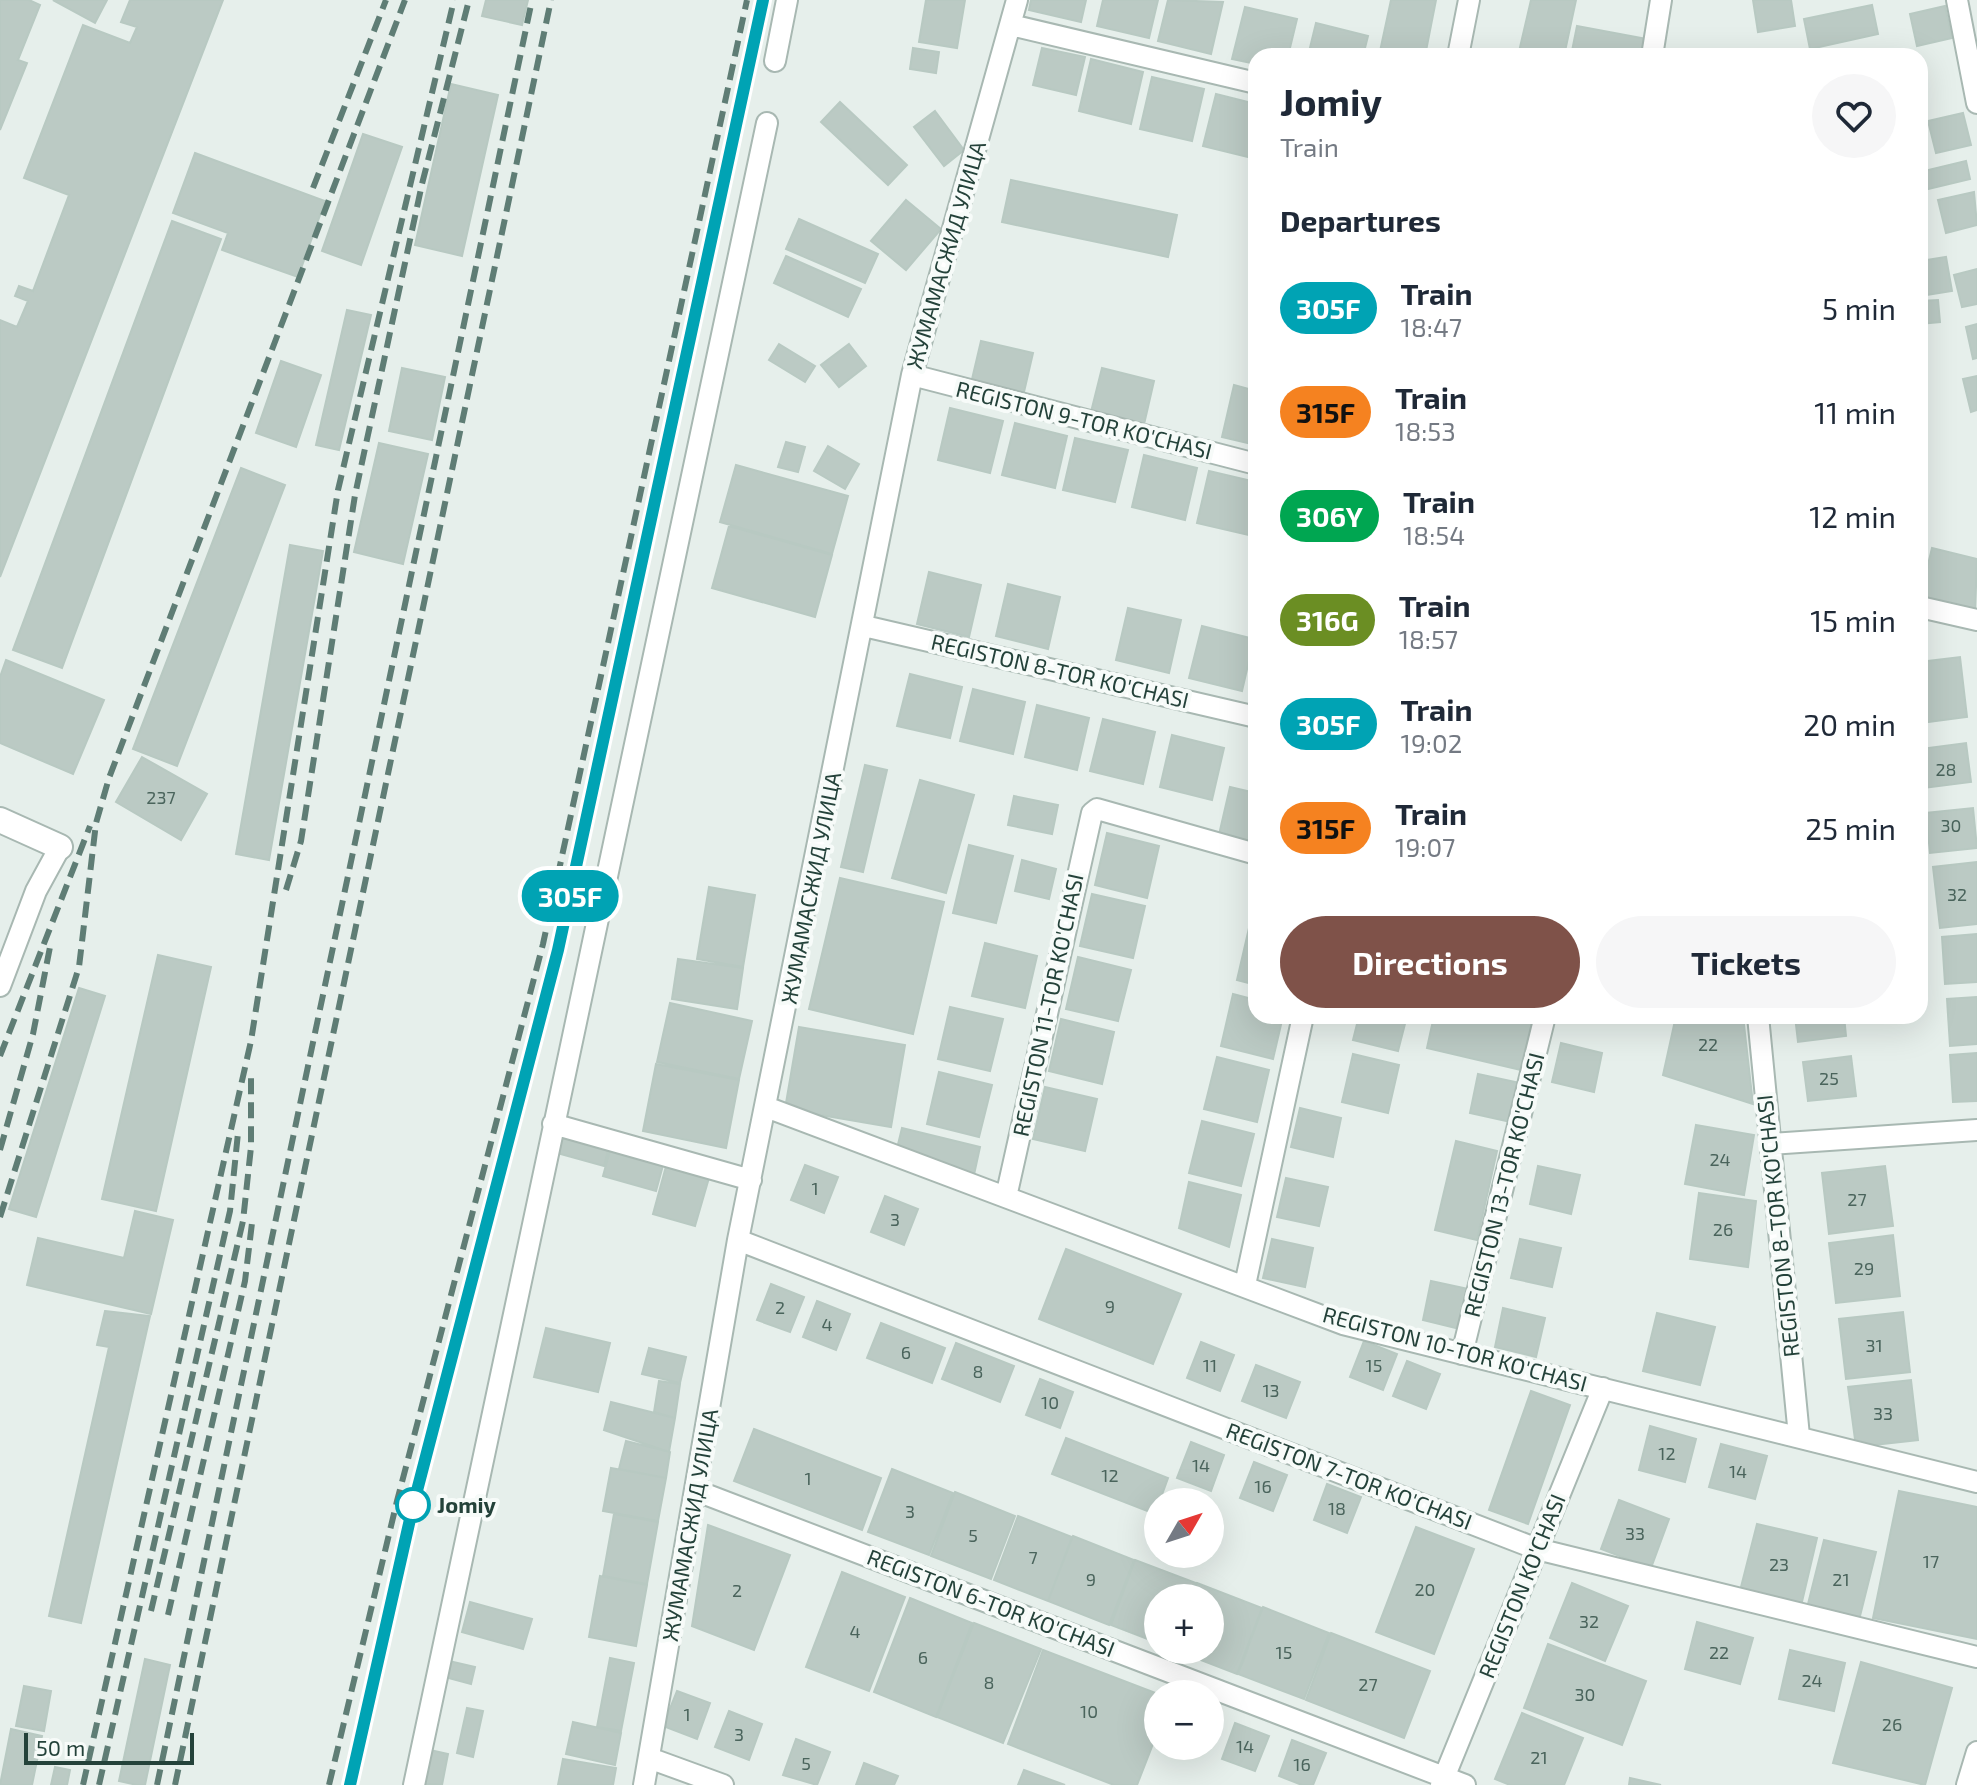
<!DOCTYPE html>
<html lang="en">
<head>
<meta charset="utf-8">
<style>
  body { margin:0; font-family:"Exo 2",sans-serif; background:#f6f6f7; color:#1f2937; height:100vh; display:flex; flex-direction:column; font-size:30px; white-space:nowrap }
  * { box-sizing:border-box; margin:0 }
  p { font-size:26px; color:#747a83 }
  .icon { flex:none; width:44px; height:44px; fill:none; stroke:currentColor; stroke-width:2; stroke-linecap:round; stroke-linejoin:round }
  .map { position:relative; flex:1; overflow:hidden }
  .details { position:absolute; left:1248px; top:48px; width:680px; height:976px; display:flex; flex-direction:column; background:#fff; border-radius:24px; box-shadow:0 8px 32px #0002 }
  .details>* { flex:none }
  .badge { padding:0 16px; border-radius:26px; font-size:28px; line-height:52px }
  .needle { width:52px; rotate:51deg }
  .fabs { position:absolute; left:1144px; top:1488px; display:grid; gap:16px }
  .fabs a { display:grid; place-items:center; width:80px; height:80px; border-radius:50%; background:#fff; box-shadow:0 8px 32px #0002; font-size:40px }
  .scale { position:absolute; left:24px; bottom:20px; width:170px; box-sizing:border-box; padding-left:8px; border:4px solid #24423a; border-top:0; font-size:22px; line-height:28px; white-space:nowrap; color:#24423a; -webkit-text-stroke:6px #f7fbf9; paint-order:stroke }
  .map>.badge { position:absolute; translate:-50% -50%; box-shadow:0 0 0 4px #fff }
  h2 { padding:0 32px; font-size:30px; line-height:72px }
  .round { display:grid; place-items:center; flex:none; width:84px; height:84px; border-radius:42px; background:#f6f6f7 }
  .head { display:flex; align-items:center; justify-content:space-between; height:136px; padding:0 32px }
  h1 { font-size:38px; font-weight:700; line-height:60px }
  .cta { display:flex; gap:16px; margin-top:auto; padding:16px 32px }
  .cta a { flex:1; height:92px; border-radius:48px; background:#7f5249; color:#fff; font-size:32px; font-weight:700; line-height:92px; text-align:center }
  .cta a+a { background:#f6f6f7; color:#1f2937 }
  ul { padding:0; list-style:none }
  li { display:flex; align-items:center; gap:24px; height:104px; padding:0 32px }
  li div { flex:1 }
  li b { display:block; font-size:30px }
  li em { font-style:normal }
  li .badge { min-width:88px; font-weight:700; text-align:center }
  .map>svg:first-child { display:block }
  .building { fill:#bbcac4; stroke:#b8c9c2; stroke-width:2 }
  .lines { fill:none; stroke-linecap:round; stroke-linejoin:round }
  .minor-casing { stroke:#a8b8b2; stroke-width:24 }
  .tertiary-casing { stroke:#a8b8b2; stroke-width:28 }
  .minor { stroke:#fff; stroke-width:20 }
  .tertiary { stroke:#fff; stroke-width:24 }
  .rail { stroke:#5f7d75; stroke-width:6; stroke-dasharray:16 8; stroke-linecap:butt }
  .line-casing { stroke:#fff; stroke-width:18 }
  .line { stroke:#00a3b4; stroke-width:12 }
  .stop-dot { fill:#fff; stroke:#00a3b4; stroke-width:4 }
  .labels { text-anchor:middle; stroke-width:8; stroke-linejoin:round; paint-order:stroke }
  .number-label { font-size:18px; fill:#4a645c }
  .street-label { font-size:22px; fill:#24423a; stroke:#f7fbf9 }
  .stop-label { font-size:22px; font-weight:bold; fill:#24423a; stroke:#f7fbf9; text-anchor:start }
</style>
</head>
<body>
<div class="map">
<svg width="1977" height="1785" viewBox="0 0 1977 1785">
  <rect width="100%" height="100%" fill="#e6efeb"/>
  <path class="building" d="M0,0H29L40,5L18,60L27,63L0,130Z
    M53,0H107L95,23Z
    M130,0H223L0,577V320L17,327L28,301L15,296L19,286L33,291L69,195L24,178L83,25L130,43L137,27L121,22Z
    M486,0H528L522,25L482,16Z
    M926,0H965L957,48L919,42Z
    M1031,0H1086L1081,22L1029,10Z
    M1103,0H1158L1149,38L1097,26Z
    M1168,0L1223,2L1211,54L1158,41Z
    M1391,0H1436L1425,56H1379Z
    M1531,0H1576L1564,56H1518Z
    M1753,0H1791L1795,26L1758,32Z
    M1872,5L1878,34L1810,49L1804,19Z
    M1945,6L1952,38L1917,46L1910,14Z
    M1245,7L1297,19L1288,56H1256V64L1232,59Z
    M1316,23L1368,36L1363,56H1308Z
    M1577,26L1647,39L1644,56H1571Z
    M913,48L939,52L936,73L910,69Z
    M1042,48L1085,57L1076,95L1033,85Z
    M1091,59L1143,72L1131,124L1079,111Z
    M1152,77L1204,89L1192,141L1140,129Z
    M451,84L498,95L462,256L415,245Z
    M1216,94L1256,104V159L1203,146Z
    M840,102L907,165L888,185L821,122Z
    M935,111L964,150L944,166L914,127Z
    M1963,113L1971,145L1936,153L1928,121Z
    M363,134L402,147L361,265L322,251Z
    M195,153L325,201L298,277L222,250L228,233L173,213Z
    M1966,161L1970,179L1920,191V172Z
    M1011,180L1177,215L1168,257L1002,222Z
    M1974,192L1977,225L1946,233L1938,200Z
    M906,200L941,229L906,270L871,241Z
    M799,219L878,254L865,283L786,249Z
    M172,221L221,239L62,668L13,650Z
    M786,256L861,289L848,317L774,283Z
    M1946,257L1952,291L1920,296V261Z
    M1977,269V304L1962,307L1954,275Z
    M1938,300L1940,322L1920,324V301Z
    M347,310L371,315L339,450L316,445Z
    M1977,324V358L1973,359L1966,327Z
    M981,341L1033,353L1021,405L969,392Z
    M779,344L815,366L805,382L769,360Z
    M849,344L866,366L839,387L821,365Z
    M281,361L321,375L296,447L256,433Z
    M402,368L445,377L432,440L389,431Z
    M1102,368L1154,381L1142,433L1089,420Z
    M1977,376V410L1971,412L1963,379Z
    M1234,385L1256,391V445L1222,437Z
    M950,408L1003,421L990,473L938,460Z
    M1015,423L1067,436L1055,488L1002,475Z
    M1075,438L1128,450L1115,502L1063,490Z
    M786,442L805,447L798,472L778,467Z
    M379,443L428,454L403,564L354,552Z
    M828,446L859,464L845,489L814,471Z
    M1144,455L1197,468L1185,520L1132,507Z
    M736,465L848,496L832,554L720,522Z
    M241,468L285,485L177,766L133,749Z
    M1209,471L1256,482V507L1249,535L1197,523Z
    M729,526L832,555L815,617L712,588Z
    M290,545L323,551L269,860L236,854Z
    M1932,548L1977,559L1975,614L1920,598Z
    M929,572L981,585L969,637L917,624Z
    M1008,584L1060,597L1048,649L996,636Z
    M1128,608L1181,620L1169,673L1116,660Z
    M1202,626L1254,639L1242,691L1189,678Z
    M1960,657L1967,717L1920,723V662Z
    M6,660L104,700L73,774L0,743V677Z
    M910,674L962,687L950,738L897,726Z
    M973,689L1025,702L1013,754L960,741Z
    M1037,705L1089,718L1077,770L1025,757Z
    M1103,719L1155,732L1143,784L1090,771Z
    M1172,735L1224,748L1212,800L1160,787Z
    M1966,743L1971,782L1924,788L1920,749Z
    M142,757L207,794L181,840L116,802Z
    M865,765L887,770L863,872L841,867Z
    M920,780L974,795L946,893L892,878Z
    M1230,787L1256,793V848L1218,839Z
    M1014,796L1058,805L1052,834L1008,825Z
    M1973,808L1977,848L1930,853L1926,813Z
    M1107,833L1159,846L1147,898L1095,885Z
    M969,845L1013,856L996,923L953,913Z
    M1022,860L1056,869L1049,899L1015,891Z
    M1977,862V924L1940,928L1933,867Z
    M840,878L944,902L913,1034L809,1009Z
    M709,887L755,895L743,967L697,959Z
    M1092,894L1145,906L1133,958L1080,946Z
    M1249,928L1256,930V985L1237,980Z
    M1977,934V982L1945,984L1942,937Z
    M985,943L1037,956L1025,1008L972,996Z
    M158,955L211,967L156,1211L102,1199Z
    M1078,957L1131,970L1118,1021L1066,1009Z
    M678,959L743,968L737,1009L672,999Z
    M79,988L105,996L36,1217L9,1209Z
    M1233,994L1256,1000V1016H1283L1273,1059L1221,1046Z
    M1977,997V1044L1950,1046L1947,999Z
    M670,1003L752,1021L739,1079L657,1062Z
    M950,1007L1003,1019L990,1071L938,1059Z
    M1359,1016H1407L1398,1051L1353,1040Z
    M1434,1016H1533L1521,1070L1427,1048Z
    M1676,1016H1743L1753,1104L1663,1075Z
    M1795,1016H1844L1846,1036L1798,1042Z
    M1061,1019L1114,1032L1102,1084L1049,1071Z
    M799,1027L905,1045L891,1127L785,1109Z
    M1561,1043L1602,1053L1594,1092L1552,1082Z
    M1977,1053V1101L1953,1102L1950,1055Z
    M1353,1054L1399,1065L1388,1113L1342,1102Z
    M1851,1056L1856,1096L1808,1101L1803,1062Z
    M1217,1057L1269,1070L1257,1122L1204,1109Z
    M656,1064L739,1080L726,1148L643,1131Z
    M939,1072L992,1085L979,1137L927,1124Z
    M1478,1074L1520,1083L1511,1122L1470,1113Z
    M1045,1087L1097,1099L1085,1151L1033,1139Z
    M1300,1108L1341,1118L1333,1157L1291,1147Z
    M1202,1121L1254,1134L1241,1186L1189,1173Z
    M1696,1125L1754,1135L1744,1195L1685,1184Z
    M557,1128L610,1142L604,1166L550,1151Z
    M902,1128L980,1147L972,1184L893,1165Z
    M1456,1141L1497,1151L1477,1240L1435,1230Z
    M612,1143L665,1158L656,1191L603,1176Z
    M668,1159L711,1171L695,1226L653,1214Z
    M805,1165L838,1177L824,1213L791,1200Z
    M1538,1166L1580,1175L1571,1214L1530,1204Z
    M1885,1166L1893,1226L1829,1234L1822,1173Z
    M1286,1178L1328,1187L1319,1226L1277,1217Z
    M1189,1182L1241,1195L1229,1247L1179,1228Z
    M1699,1193L1756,1201L1748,1267L1690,1259Z
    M885,1196L918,1209L904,1245L871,1232Z
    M135,1211L173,1220L151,1314L27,1285L38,1238L124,1258Z
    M1893,1235L1900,1296L1836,1303L1829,1243Z
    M1272,1239L1313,1248L1305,1287L1263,1278Z
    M1520,1239L1561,1248L1552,1287L1511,1278Z
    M1066,1249L1181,1294L1153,1364L1039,1319Z
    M1431,1281L1473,1290L1464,1330L1423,1320Z
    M771,1284L804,1297L790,1332L757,1320Z
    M817,1301L850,1314L836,1350L803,1337Z
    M1503,1308L1545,1318L1536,1357L1495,1347Z
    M105,1311L150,1316L81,1623L49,1616L109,1347L97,1345Z
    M1903,1312L1910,1372L1846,1379L1839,1319Z
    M1657,1313L1715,1327L1700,1385L1643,1371Z
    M881,1323L945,1348L932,1383L867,1358Z
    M546,1328L610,1343L598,1392L534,1377Z
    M1364,1341L1397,1354L1383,1390L1350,1377Z
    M1201,1342L1234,1355L1220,1391L1187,1378Z
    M956,1343L1014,1366L1000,1402L942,1379Z
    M649,1348L686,1357L680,1383L642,1374Z
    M1407,1361L1440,1374L1426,1409L1393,1396Z
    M1256,1365L1300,1382L1286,1418L1242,1401Z
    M1040,1379L1073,1392L1060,1428L1026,1415Z
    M1911,1380L1918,1440L1856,1447L1848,1387Z
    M659,1381L680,1384L675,1418L654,1412Z
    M1531,1391L1570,1405L1528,1524L1489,1510Z
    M611,1402L675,1418L669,1452L604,1430Z
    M1650,1426L1696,1439L1685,1482L1639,1470Z
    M754,1429L881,1478L862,1530L734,1481Z
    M1066,1438L1168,1478L1155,1514L1052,1474Z
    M626,1441L670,1452L666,1478L619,1469Z
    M1191,1442L1224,1455L1211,1491L1177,1478Z
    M1721,1444L1767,1456L1755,1499L1709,1487Z
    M1254,1462L1287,1475L1273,1511L1240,1498Z
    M611,1468L666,1478L658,1521L603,1511Z
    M892,1469L953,1493L929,1555L868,1532Z
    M1327,1484L1361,1497L1347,1533L1314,1520Z
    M1899,1491L1977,1507V1639L1873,1618Z
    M955,1492L1015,1516L991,1579L931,1556Z
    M1619,1500L1669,1519L1651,1568L1601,1549Z
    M614,1514L658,1522L647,1584L603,1576Z
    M1018,1516L1072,1537L1048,1601L994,1580Z
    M1757,1524L1817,1538L1801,1606L1740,1591Z
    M708,1525L790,1555L754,1650L692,1626Z
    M1416,1527L1474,1549L1434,1654L1376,1632Z
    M1073,1536L1134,1560L1109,1625L1048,1601Z
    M1824,1540L1876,1552L1859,1620L1807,1608Z
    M1135,1560L1196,1583L1190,1598H1158V1643L1111,1625Z
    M842,1572L905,1597L869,1691L806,1667Z
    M600,1576L647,1585L636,1646L589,1637Z
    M1197,1583L1262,1608L1237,1674L1175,1650H1210V1598H1191Z
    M1572,1583L1628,1606L1605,1661L1550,1638Z
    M910,1598L972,1623L936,1717L874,1692Z
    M470,1602L532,1619L523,1649L462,1632Z
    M1263,1607L1329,1633L1304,1699L1238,1674Z
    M1697,1622L1753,1638L1740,1684L1685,1669Z
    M974,1623L1041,1649L1003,1743L937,1717Z
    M1331,1633L1430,1671L1404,1738L1306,1700Z
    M1548,1644L1646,1681L1622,1745L1524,1708Z
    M1043,1650L1158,1694V1731L1137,1785H1114L1008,1744Z
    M1790,1650L1845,1663L1834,1711L1779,1699Z
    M610,1658L634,1663L621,1731L597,1727Z
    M145,1659L170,1665L145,1785H137L119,1781Z
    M449,1661L475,1667L471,1684L445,1677Z
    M1861,1662L1952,1688L1925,1785L1833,1763Z
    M24,1686L51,1691L44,1731L16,1726Z
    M677,1691L710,1703L697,1739L663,1726Z
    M467,1708L483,1711L473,1757L457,1753Z
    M729,1711L762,1724L749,1760L715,1747Z
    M1522,1713L1583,1738L1564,1785H1510L1495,1779Z
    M573,1722L621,1733L615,1765L566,1754Z
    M1235,1723L1269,1736L1255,1771L1222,1759Z
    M11,1729L42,1736L32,1785H0Z
    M796,1739L830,1752L817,1785L783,1775Z
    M1292,1740L1326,1753L1313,1785H1302L1279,1776Z
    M430,1750L448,1754L442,1785L423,1784Z
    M563,1759L616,1768L613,1785H558Z
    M864,1763L898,1776L894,1785H856Z
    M55,1767L70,1770L67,1785H51Z
    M1024,1770L1065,1785H1018Z
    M1630,1778L1661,1785H1629Z"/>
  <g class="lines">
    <defs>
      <path id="minor" d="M1957,0L1977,103
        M1011,25L1256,83
        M1458,56L1469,0
        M1652,56L1661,0
        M775,61L787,0
        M912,375L1256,464
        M1920,607L1977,620
        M864,626L1256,717
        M0,986L36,891L60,847
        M1758,1016L1799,1436
        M766,1107L1343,1324L1977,1482
        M553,1124L751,1180
        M1770,1144L1977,1130
        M1006,1197L1092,813L1097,809L1256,854
        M738,1240L1537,1549L1977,1657
        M1245,1285L1303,1016
        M1462,1354L1545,1016
        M697,1491L1465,1785
        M649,1758L723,1785
        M414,1785L767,123
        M644,1785L738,1240L912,375L1017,0
        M1441,1785L1603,1388
        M1967,1785L1977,1752"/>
      <path id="tertiary" d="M0,820L60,847"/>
    </defs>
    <use href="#minor" class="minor-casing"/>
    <use href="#tertiary" class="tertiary-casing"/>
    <use href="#minor" class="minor"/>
    <use href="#tertiary" class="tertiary"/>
    <path class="rail" d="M313,188L386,0
      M286,890L301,841L355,495L422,184L469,0
      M0,1056L90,826
      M0,1150L33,1034L50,947
      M0,1217L79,967L96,823L109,778L405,0
      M151,1611L243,1221L251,1147V1073
      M168,1615L245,1281L252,1223
      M83,1785L251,1041L338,490L454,0
      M99,1785L230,1211L238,1133
      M157,1785L532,0
      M175,1785L551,0
      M329,1785L397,1501L543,944L747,0
      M350,1785L413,1506L558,950L763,0"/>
  </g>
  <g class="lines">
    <defs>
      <path id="line" d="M350,1785L413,1506L558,950L763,0"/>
    </defs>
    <use href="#line" class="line-casing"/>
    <use href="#line" class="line"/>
  </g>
  <circle class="stop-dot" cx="413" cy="1505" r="16"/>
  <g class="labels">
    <g class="number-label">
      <text x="1946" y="776">28</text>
      <text x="161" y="804">237</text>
      <text x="1951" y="832">30</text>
      <text x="1957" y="901">32</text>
      <text x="1708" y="1051">22</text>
      <text x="1829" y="1085">25</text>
      <text x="1720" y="1166">24</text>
      <text x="815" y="1195">1</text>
      <text x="1857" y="1206">27</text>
      <text x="895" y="1226">3</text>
      <text x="1723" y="1236">26</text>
      <text x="1864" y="1275">29</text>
      <text x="1110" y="1313">9</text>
      <text x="780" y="1314">2</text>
      <text x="827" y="1331">4</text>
      <text x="1874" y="1352">31</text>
      <text x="906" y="1359">6</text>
      <text x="1210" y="1372">11</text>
      <text x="1374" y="1372">15</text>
      <text x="978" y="1378">8</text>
      <text x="1271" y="1397">13</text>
      <text x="1050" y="1409">10</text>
      <text x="1883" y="1420">33</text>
      <text x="1667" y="1460">12</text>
      <text x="1201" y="1472">14</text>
      <text x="1738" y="1478">14</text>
      <text x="1110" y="1482">12</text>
      <text x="808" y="1485">1</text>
      <text x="1263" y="1493">16</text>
      <text x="1337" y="1515">18</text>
      <text x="910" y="1518">3</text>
      <text x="1635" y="1540">33</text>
      <text x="973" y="1542">5</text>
      <text x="1033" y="1564">7</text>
      <text x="1931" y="1568">17</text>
      <text x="1779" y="1571">23</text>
      <text x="1091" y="1586">9</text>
      <text x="1841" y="1586">21</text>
      <text x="1425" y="1596">20</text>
      <text x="737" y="1597">2</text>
      <text x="1589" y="1628">32</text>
      <text x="855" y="1638">4</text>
      <text x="1284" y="1659">15</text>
      <text x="1719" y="1659">22</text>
      <text x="923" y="1664">6</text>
      <text x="1812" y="1687">24</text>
      <text x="989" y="1689">8</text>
      <text x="1368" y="1691">27</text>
      <text x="1585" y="1701">30</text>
      <text x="1089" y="1718">10</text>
      <text x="687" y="1721">1</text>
      <text x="1892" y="1731">26</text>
      <text x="739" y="1741">3</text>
      <text x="1245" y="1753">14</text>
      <text x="1539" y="1764">21</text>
      <text x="806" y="1770">5</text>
      <text x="1302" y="1771">16</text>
    </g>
    <g class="street-label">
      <text transform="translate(946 255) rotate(-74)" y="8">ЖУМАМАСЖИД УЛИЦА</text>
      <text transform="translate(1084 420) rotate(14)" y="8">REGISTON 9-TOR KO'CHASI</text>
      <text transform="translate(1060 671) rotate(13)" y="8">REGISTON 8-TOR KO'CHASI</text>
      <text transform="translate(811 888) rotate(-79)" y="8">ЖУМАМАСЖИД УЛИЦА</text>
      <text transform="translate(1048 1005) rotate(-78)" y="8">REGISTON 11-TOR KO'CHASI</text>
      <text transform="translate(1504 1185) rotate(-76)" y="8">REGISTON 13-TOR KO'CHASI</text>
      <text transform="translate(1778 1226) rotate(-96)" y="8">REGISTON 8-TOR KO'CHASI</text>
      <text transform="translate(1455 1349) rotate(15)" y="8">REGISTON 10-TOR KO'CHASI</text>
      <text transform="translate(1349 1476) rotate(21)" y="8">REGISTON 7-TOR KO'CHASI</text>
      <text transform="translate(690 1525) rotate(-80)" y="8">ЖУМАМАСЖИД УЛИЦА</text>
      <text transform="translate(1522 1586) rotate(-68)" y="8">REGISTON KO'CHASI</text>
      <text transform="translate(991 1603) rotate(21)" y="8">REGISTON 6-TOR KO'CHASI</text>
    </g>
    <g class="stop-label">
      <text x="437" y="1513">Jomiy</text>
    </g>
  </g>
</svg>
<div class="fabs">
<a><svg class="needle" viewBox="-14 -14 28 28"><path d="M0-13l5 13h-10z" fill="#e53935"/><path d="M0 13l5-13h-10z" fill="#747a83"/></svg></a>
<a>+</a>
<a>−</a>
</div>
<div class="scale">50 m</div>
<b class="badge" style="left:570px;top:896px;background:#00a3b4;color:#fff">305F</b>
<section class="details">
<div class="head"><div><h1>Jomiy</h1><p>Train</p></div><a class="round"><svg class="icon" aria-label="heart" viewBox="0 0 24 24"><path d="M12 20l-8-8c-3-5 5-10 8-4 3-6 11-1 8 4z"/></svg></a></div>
<h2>Departures</h2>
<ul>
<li><span class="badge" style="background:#00a3b4;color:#fff">305F</span><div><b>Train</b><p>18:47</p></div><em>5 min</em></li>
<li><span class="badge" style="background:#f58220;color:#111">315F</span><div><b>Train</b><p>18:53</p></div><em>11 min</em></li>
<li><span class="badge" style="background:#00a651;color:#fff">306Y</span><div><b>Train</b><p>18:54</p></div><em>12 min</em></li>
<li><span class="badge" style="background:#6b8e23;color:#fff">316G</span><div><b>Train</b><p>18:57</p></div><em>15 min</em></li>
<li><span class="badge" style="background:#00a3b4;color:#fff">305F</span><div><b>Train</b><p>19:02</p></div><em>20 min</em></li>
<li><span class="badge" style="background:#f58220;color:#111">315F</span><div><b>Train</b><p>19:07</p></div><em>25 min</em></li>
</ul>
<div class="cta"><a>Directions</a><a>Tickets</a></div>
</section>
</div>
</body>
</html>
